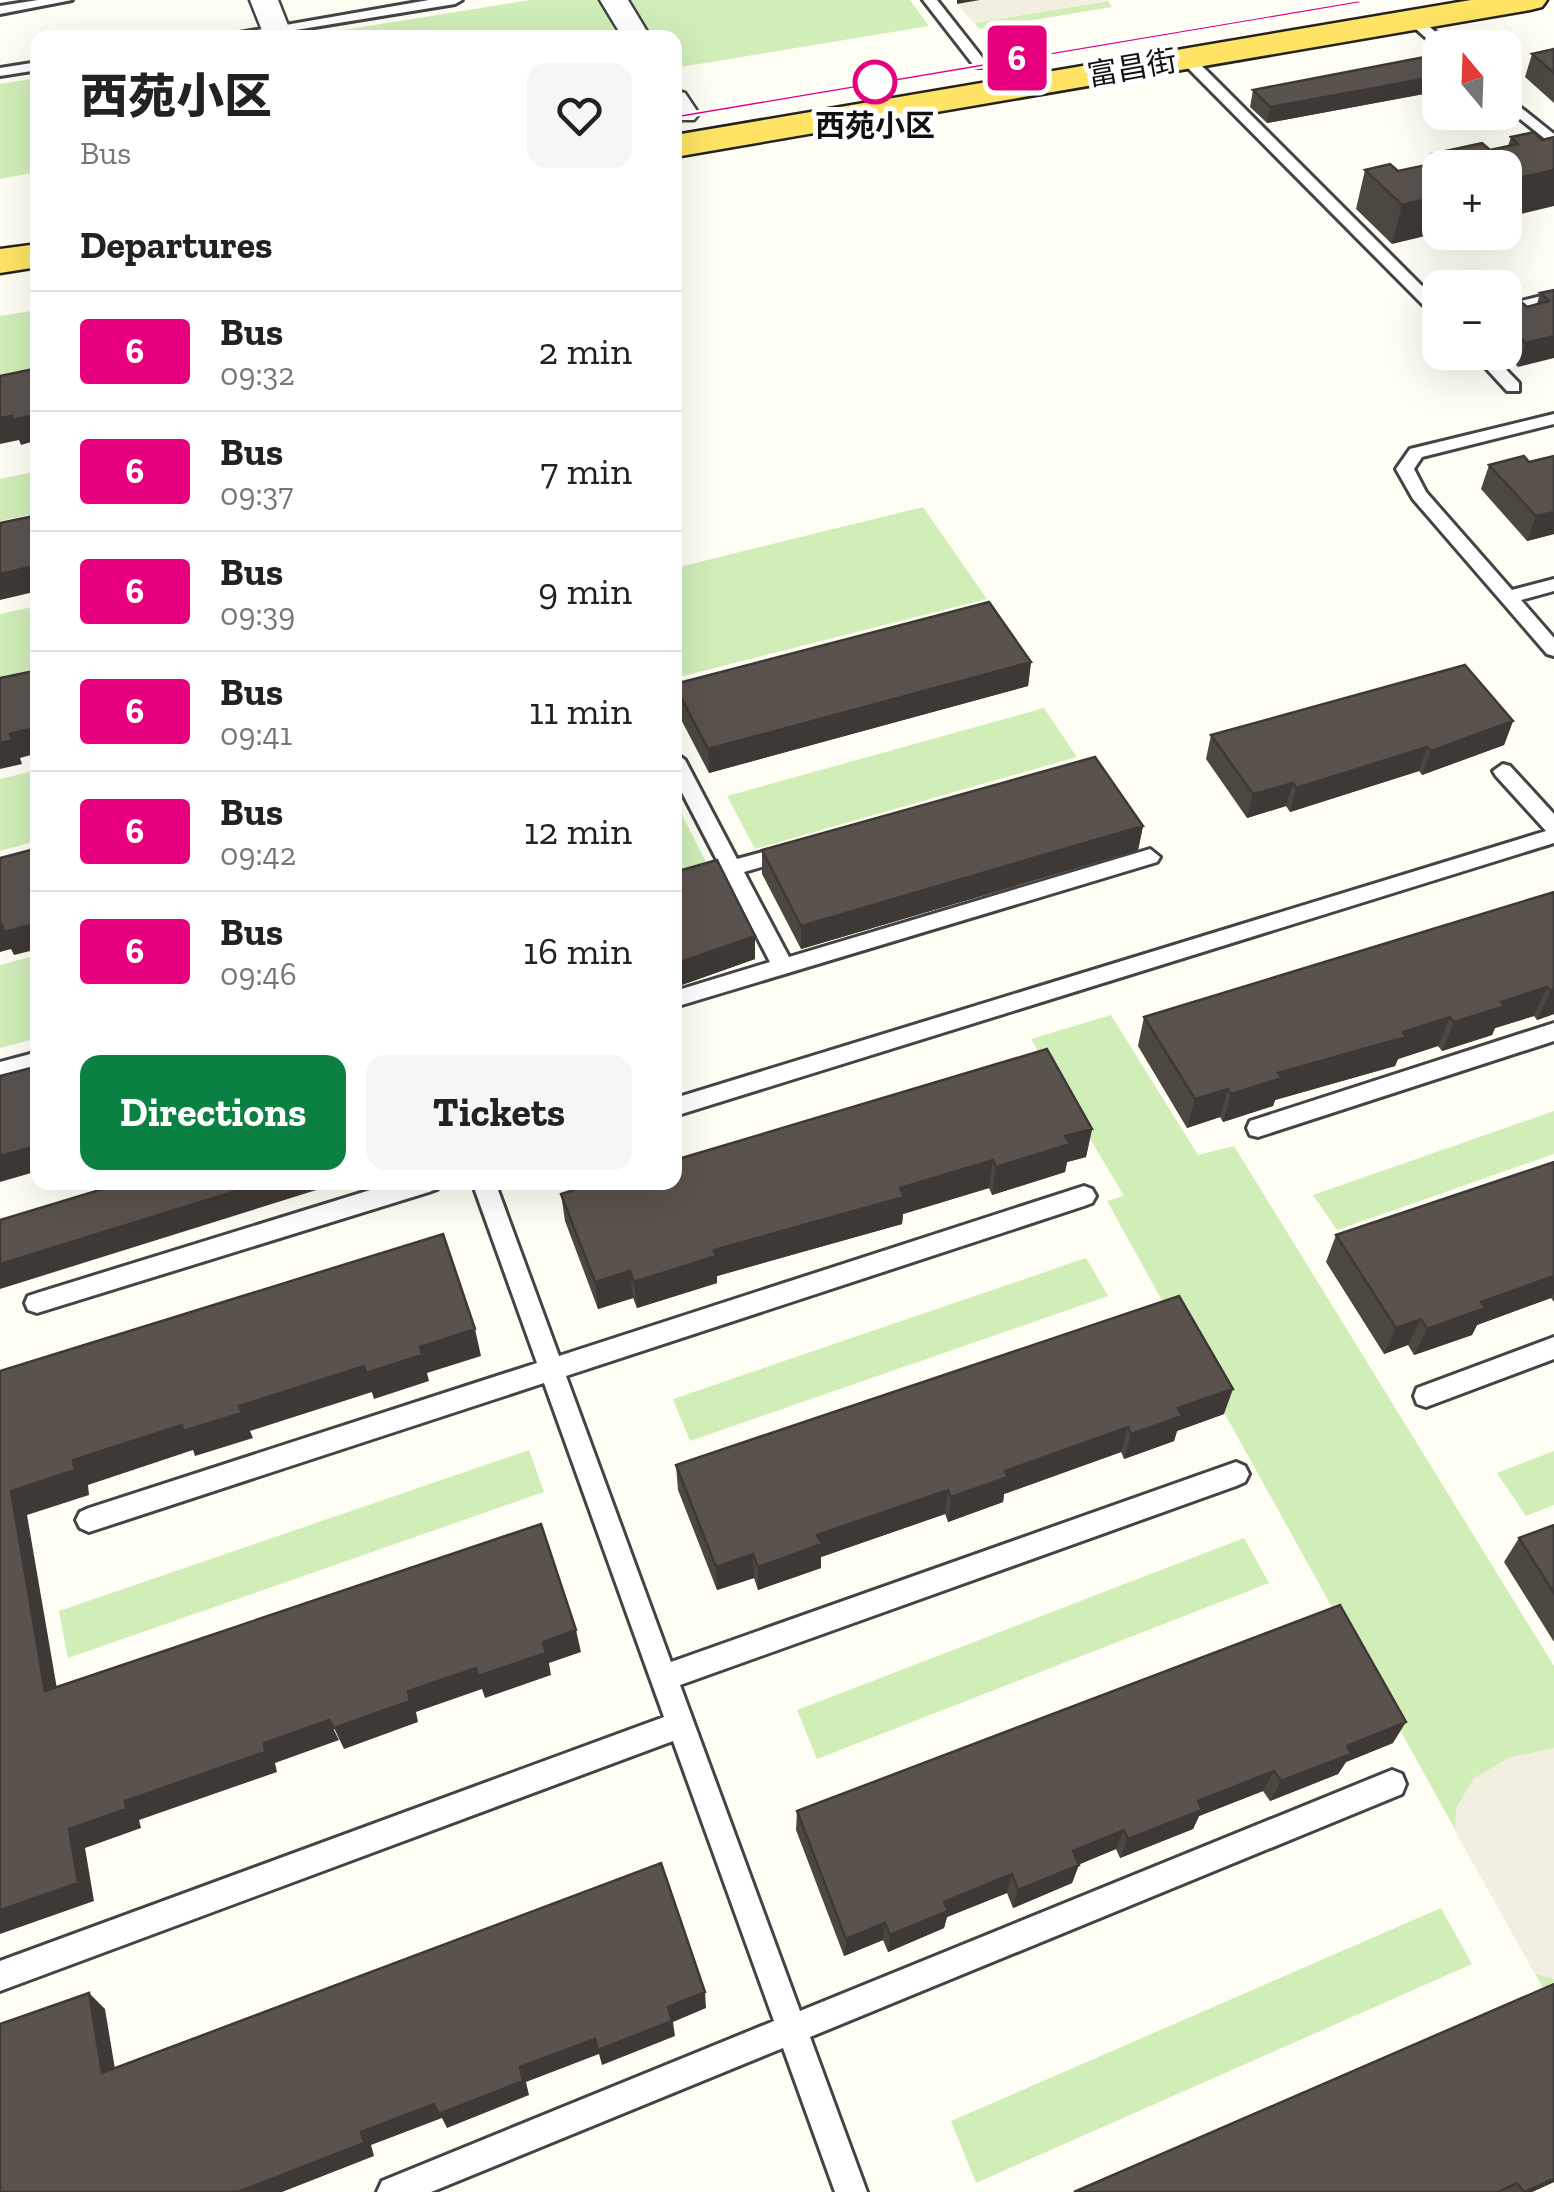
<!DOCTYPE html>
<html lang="en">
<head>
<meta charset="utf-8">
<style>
  body { margin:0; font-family:"Zilla Slab","Noto Sans SC",serif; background:#f6f6f6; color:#222; height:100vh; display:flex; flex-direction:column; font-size:38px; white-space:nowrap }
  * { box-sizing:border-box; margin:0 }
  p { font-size:32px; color:#767676 }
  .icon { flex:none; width:55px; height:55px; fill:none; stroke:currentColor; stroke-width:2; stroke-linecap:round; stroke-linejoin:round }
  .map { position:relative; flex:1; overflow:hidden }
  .details { position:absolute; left:30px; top:30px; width:652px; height:1160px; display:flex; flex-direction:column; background:#fff; border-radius:20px; box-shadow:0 10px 40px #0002 }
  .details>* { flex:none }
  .badge { padding:0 20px; border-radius:8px; font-size:35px; line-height:65px }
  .needle { width:65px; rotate:341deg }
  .fabs { position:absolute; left:1422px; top:30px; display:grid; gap:20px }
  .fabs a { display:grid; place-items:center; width:100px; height:100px; border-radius:20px; background:#fff; box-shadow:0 10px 40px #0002; font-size:50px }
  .map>.badge { position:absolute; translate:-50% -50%; box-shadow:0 0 0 5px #fff }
  h2 { padding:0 50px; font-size:38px; line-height:90px }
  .round { display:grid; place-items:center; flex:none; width:105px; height:105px; border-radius:20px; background:#f6f6f6 }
  .headline { display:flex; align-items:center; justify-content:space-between; height:170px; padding:0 50px }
  h1 { font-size:48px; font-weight:800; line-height:75px }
  .primary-button { display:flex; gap:20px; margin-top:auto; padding:20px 50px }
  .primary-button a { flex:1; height:115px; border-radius:20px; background:#0b8043; color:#fff; font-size:40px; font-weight:800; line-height:115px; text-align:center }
  .primary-button a+a { background:#f6f6f6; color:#222 }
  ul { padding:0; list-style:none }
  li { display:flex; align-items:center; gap:30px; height:120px; padding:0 50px; border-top:2px solid #e0e0e0 }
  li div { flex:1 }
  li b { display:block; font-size:38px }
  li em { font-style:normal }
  li .badge { min-width:110px; font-weight:700; text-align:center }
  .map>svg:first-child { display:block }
  .green { fill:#d1eeb9 }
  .plaza { fill:#f2eee0 }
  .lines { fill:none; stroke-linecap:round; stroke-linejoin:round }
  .lane-casing { stroke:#444; stroke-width:6 }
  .street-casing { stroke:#444; stroke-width:5 }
  .primary-casing { stroke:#222; stroke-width:5 }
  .lane { fill:#fff; fill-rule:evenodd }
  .street { fill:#fff; fill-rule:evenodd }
  .primary { fill:#ffe364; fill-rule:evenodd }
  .wall { fill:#4d4741 }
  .shaded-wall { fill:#3f3935 }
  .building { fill:#5a524c; stroke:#3f3935; stroke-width:2.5 }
  .line { fill:#e6007e; stroke:#fff; stroke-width:2.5 }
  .stop-dot { fill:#fff; stroke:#e6007e; stroke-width:5 }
  .labels { text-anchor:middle; stroke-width:10; stroke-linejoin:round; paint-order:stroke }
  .far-street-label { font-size:30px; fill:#111; stroke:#fff }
  .far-stop-label { font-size:30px; font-weight:bold; fill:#111; stroke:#fff }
</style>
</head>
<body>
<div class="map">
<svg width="1554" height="2192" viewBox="0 0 1554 2192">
  <rect width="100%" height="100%" fill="#fffef4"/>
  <path class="green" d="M530,0H910L929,26L675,68V38H294Z
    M1108,1L1112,7L979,29L974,23Z
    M37,78V172L0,179V84Z
    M37,310V370L0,378V316Z
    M37,471V513L0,521V479Z
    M923,507L987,599L675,678V568Z
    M37,606V668L0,677V614Z
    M1044,708L1077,757L755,849L727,796Z
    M37,770V841L0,851V779Z
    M679,809L706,862L675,871V810Z
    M37,955V1038L0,1048V965Z
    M1111,1015L1198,1155L1234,1146L1554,1666V2008L1107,1201L1124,1196L1031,1039Z
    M1554,1111V1154L1337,1230L1313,1195Z
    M1086,1258L1108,1296L690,1441L673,1399Z
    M529,1450L544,1492L68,1658L59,1611Z
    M1554,1451V1505L1526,1516L1497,1473Z
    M1244,1538L1269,1583L817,1759L797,1710Z
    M1441,1908L1472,1964L976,2183L951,2121Z"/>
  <path class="plaza" d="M980,0H1111L974,23L957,4Z
    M1554,1748V1979L1535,1974L1455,1831L1456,1808L1474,1778L1510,1757Z"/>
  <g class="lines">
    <defs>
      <path id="lane" d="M38,0H72L0,14V6Z
        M429,0H462L455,4L247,38H211Z
        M923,0H937L985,61V67H975Z
        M1414,16L1419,17L1453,48L1440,50L1409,23L1407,20Z
        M1182,56H1192L1440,304V318L1434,316L1182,62Z
        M38,62V70L0,76V68Z
        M1505,95L1554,134V146L1505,107Z
        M1554,293V303L1505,315V305Z
        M1471,352H1489L1519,383V391H1507Z
        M1554,414V424L1422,457L1414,469L1426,492L1512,590L1554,579V591L1521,600L1554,638V656L1547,654L1413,499L1396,469L1410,449Z
        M675,753L685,760L737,859L792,844L802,851L799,856L744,872L789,957L1150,849L1160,857L1157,862L675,1007V991L770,962L726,877L675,892V876L719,864L675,779Z
        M1503,764L1510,766L1554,814V843L675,1116V1098L1546,831L1496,776L1493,771Z
        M1554,1023V1041L1258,1137L1250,1135L1247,1128L1250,1121Z
        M38,1052V1070L0,1080V1062Z
        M396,1182H440L437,1189L429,1192L37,1313L28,1310L25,1303L28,1296L37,1293Z
        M472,1182H495L559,1356L1084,1186L1092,1189L1096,1196L1092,1203L1084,1206L566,1376L671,1662L1236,1462L1245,1466L1249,1474L1245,1482L1236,1486L680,1685L800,2011L1392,1770L1402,1774L1406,1784L1402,1794L810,2037L867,2192H835L783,2048L431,2192H377L382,2181L774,2021L673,1741L0,1991V1961L664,1717L544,1383L89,1532L80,1528L76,1520L80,1512L89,1508L537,1363Z
        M1554,1337V1359L1426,1407L1417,1404L1414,1396L1417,1388Z"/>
      <path id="street" d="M250,0H278L293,38H265Z
        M600,0H628L651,38H623Z
        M675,90L685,93L699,114L694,120H675Z"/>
      <path id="primary" d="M1471,0H1547L1542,7L1530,10L675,157V135Z
        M38,244V267L0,273V249Z"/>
    </defs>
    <use href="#lane" class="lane-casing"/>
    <use href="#street" class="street-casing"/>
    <use href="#primary" class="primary-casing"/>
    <use href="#lane" class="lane"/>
    <use href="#street" class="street"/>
    <use href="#primary" class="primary"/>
  </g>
  <path class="wall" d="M1554,49V103L1525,77L1532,54Z
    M1440,54V91L1267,123L1250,107L1253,90Z
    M1534,132L1392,244L1356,209L1365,170L1398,171L1429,164L1432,154L1490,150L1508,146L1511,137Z
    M1554,290L1518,367L1504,352L1505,300L1527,307L1537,304L1540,293Z
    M1554,456V534L1527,541L1481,489L1489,465L1529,462Z
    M1031,662L1028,686L709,773L675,708V684Z
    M1513,721L1504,745L1422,775L1419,771L1290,812L1286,806L1247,818L1206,759L1211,735Z
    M1143,826L1138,850L801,949L762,874V850Z
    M675,872L755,959L679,986L677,982L675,983Z
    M1554,892V1014L1537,1020L1534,1016L1495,1028L1492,1035L1442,1051L1438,1046L1398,1059L1395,1066L1275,1100L1273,1106L1223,1122L1220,1117L1187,1128L1138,1046L1144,1017Z
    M1092,1129L1086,1157L1067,1162L1065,1172L992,1195L989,1188L903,1214L902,1224L717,1276V1283L637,1308L633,1298L598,1309L565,1221L561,1194Z
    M1554,1162V1302L1551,1298L1477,1325L1472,1335L1414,1355L1408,1345L1384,1354L1326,1262L1336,1235Z
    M1224,1414L1177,1431L1174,1441L1124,1459L1121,1452L1004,1494L1003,1502L948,1522L945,1514L821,1557V1568L758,1590L754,1578L717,1590L678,1490L676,1465Z
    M1554,1525V1642L1504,1562L1519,1538Z
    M1393,1743L1346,1762L1338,1774L1270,1801L1263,1791L1199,1816L1193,1829L1120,1858L1116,1849L1079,1864L1072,1883L1013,1908L1007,1893L947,1917L944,1928L888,1952L883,1940L844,1956L796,1830L797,1811Z
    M1554,2182L1532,2192H1074Z"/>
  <path class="shaded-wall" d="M957,0H980L957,4Z
    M1440,76V91L1267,123L1270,107Z
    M1554,170V206L1505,218V181Z
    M1440,196V232H1442L1392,244L1402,205Z
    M1554,336V358L1518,367L1526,343Z
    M38,414V440L21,445L19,440L0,444V418Z
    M1554,512V534L1527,541L1536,516Z
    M38,565V591L0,600V574Z
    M1031,662L1028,686L709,773L708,749Z
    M1513,721L1504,745L1422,775L1431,751Z
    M38,727V753L20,758L22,764L0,769V743L10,734Z
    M1427,747L1419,771L1290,812L1296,788Z
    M1293,783L1286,806L1247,818L1253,794Z
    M1143,826L1138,850L801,949V926Z
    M38,923V949L14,955L11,949L0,952V926Z
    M755,936V959L679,986L678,963Z
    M1547,987L1534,1016L1495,1028L1492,1035L1442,1051L1454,1022L1501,1002Z
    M1554,990V1014L1537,1020L1551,991Z
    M1450,1017L1438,1046L1398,1059L1395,1066L1275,1100L1273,1106L1223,1122L1231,1094L1278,1073Z
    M1228,1089L1220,1117L1187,1128L1195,1099Z
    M1092,1129L1086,1157L1067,1162L1065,1172L992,1195L996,1167L1065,1136Z
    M38,1146V1171L0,1182V1156Z
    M993,1160L989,1188L903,1214L902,1224L717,1276V1283L637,1308L634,1282L714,1250L900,1188Z
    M265,1182H342L0,1289V1264Z
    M630,1271L633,1298L598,1309L595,1282Z
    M1554,1276V1294L1551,1298L1477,1325L1472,1335L1414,1355L1427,1329L1481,1302Z
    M1421,1319L1408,1345L1384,1354L1396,1328Z
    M475,1329L481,1356L427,1373L429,1381L374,1399L366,1373L420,1347Z
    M364,1366L372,1392L250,1431L253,1438L195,1456L193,1450L88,1485L89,1495L27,1515L61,1712L45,1691L11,1491L73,1460Z
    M1233,1389L1224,1414L1177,1431L1174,1441L1124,1459L1131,1434L1178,1408Z
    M1128,1427L1121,1452L1004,1494L1003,1502L948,1522L951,1497L1005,1471Z
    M948,1490L945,1514L821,1557V1568L758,1590V1567L817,1535Z
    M753,1554L754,1578L717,1590L716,1567Z
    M576,1630L581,1652L549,1663L551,1675L485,1698L482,1689L416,1712L418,1722L344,1749L334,1728L408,1691Z
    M329,1720L339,1740L275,1763L277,1772L139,1820L141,1828L85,1848L94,1901L0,1934V1910L69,1829L125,1801L264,1743Z
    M1406,1722L1393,1743L1346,1762L1338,1774L1270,1801L1281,1781L1347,1746Z
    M1274,1771L1263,1791L1199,1816L1193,1829L1120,1858L1128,1839L1198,1801Z
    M1124,1830L1116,1849L1066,1870L1073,1851Z
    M1079,1865L1072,1883L1013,1908L1018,1890Z
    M1012,1874L1007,1893L947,1917L944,1928L888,1952L890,1935L944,1902Z
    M885,1923L883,1940L844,1956L846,1939Z
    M705,1992L706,2008L673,2022L675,2036L602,2065L599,2054L526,2082L529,2095L447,2128L442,2118L371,2145L374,2156L282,2192H238L361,2132Z
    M89,1993L105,2009L118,2087L102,2073Z
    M1554,2179V2182L1532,2192H1524Z"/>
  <path class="building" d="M1554,49V73L1532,54Z
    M1440,54V76L1270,107L1253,90Z
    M1534,132L1542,140L1554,137V170L1505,181V168H1440V196L1402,205L1365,170L1390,164L1398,171L1441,162L1432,154L1482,143L1490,150L1518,144L1511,137Z
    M1554,290V336L1526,343L1505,322V300L1517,298L1527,307L1549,301L1540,293Z
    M38,368V414L13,420L12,416L0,418V376Z
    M1524,456L1529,462L1554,456V512L1536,516L1489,465Z
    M38,515V565L0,574V523Z
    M989,602L1031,662L708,749L675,686V684Z
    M1465,665L1513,721L1431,751L1427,747L1296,788L1293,783L1253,794L1211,735Z
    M38,670V727L10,734L12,740L0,743V678Z
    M1095,757L1143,826L801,926L762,850Z
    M38,848V923L4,932L2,925L0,926V858Z
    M717,860L755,936L678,963L675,959V872Z
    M1554,892V990L1551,991L1547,987L1501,1002L1505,1006L1454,1022L1450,1017L1403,1032L1406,1037L1278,1073L1282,1078L1231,1094L1228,1089L1195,1099L1144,1017Z
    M1047,1049L1092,1129L1065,1136L1070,1144L996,1167L993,1160L900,1188L904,1197L714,1250L716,1256L634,1282L630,1271L595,1282L561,1194L599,1182H675V1160Z
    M38,1066V1146L0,1156V1076Z
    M1554,1162V1276L1481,1302L1485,1308L1427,1329L1421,1319L1396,1328L1336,1235Z
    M126,1182H265L0,1264V1220Z
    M443,1234L475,1329L420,1347L422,1355L366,1373L364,1366L239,1406L242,1413L183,1431L182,1425L73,1460L75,1470L11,1491L45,1691L541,1524L576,1630L543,1642L546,1653L478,1676L476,1668L408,1691L410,1701L334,1728L329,1720L264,1743L265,1752L125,1801L126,1809L69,1829L78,1883L0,1910V1371Z
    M1179,1296L1233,1389L1178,1408L1182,1416L1131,1434L1128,1427L1005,1471L1008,1477L951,1497L948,1490L817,1535L822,1544L758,1567L753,1554L716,1567L676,1465Z
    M1554,1525V1593L1519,1538Z
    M1340,1605L1406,1722L1347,1746L1351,1754L1281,1781L1274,1771L1198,1801L1202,1810L1128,1839L1124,1830L1073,1851L1079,1865L1018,1890L1012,1874L944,1902L948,1911L890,1935L885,1923L846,1939L797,1811Z
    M661,1863L705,1992L668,2007L672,2021L598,2050L595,2039L520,2067L523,2081L439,2114L434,2104L361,2132L364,2143L238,2192H0V2024L89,1993L102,2073Z
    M1554,1984V2179L1524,2192L1517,2183L1498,2192H1074Z"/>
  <path class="line" d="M1359,0L1363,3L675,119L669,116Z"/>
  <circle class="stop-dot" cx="875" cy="82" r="20"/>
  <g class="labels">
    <g class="far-street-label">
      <text transform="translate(1132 68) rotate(-10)" y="10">富昌街</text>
    </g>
    <g class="far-stop-label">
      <text x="875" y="136">西苑小区</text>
    </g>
  </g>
</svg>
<div class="fabs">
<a><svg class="needle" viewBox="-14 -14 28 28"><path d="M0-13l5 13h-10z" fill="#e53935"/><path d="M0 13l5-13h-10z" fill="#767676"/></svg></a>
<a>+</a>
<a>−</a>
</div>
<b class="badge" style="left:1017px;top:58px;background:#e6007e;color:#fff">6</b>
<section class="details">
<div class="headline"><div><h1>西苑小区</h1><p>Bus</p></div><a class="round"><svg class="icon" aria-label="heart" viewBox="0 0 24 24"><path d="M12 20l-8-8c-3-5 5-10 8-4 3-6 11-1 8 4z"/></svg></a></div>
<h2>Departures</h2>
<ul>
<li><span class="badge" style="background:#e6007e;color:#fff">6</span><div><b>Bus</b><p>09:32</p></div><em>2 min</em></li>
<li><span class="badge" style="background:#e6007e;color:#fff">6</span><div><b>Bus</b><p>09:37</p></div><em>7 min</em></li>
<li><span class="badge" style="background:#e6007e;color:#fff">6</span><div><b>Bus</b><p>09:39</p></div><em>9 min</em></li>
<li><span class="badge" style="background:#e6007e;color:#fff">6</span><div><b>Bus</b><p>09:41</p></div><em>11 min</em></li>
<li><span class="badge" style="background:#e6007e;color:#fff">6</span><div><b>Bus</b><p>09:42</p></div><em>12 min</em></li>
<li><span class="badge" style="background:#e6007e;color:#fff">6</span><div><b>Bus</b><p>09:46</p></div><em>16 min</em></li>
</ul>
<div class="primary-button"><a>Directions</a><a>Tickets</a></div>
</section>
</div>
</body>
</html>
